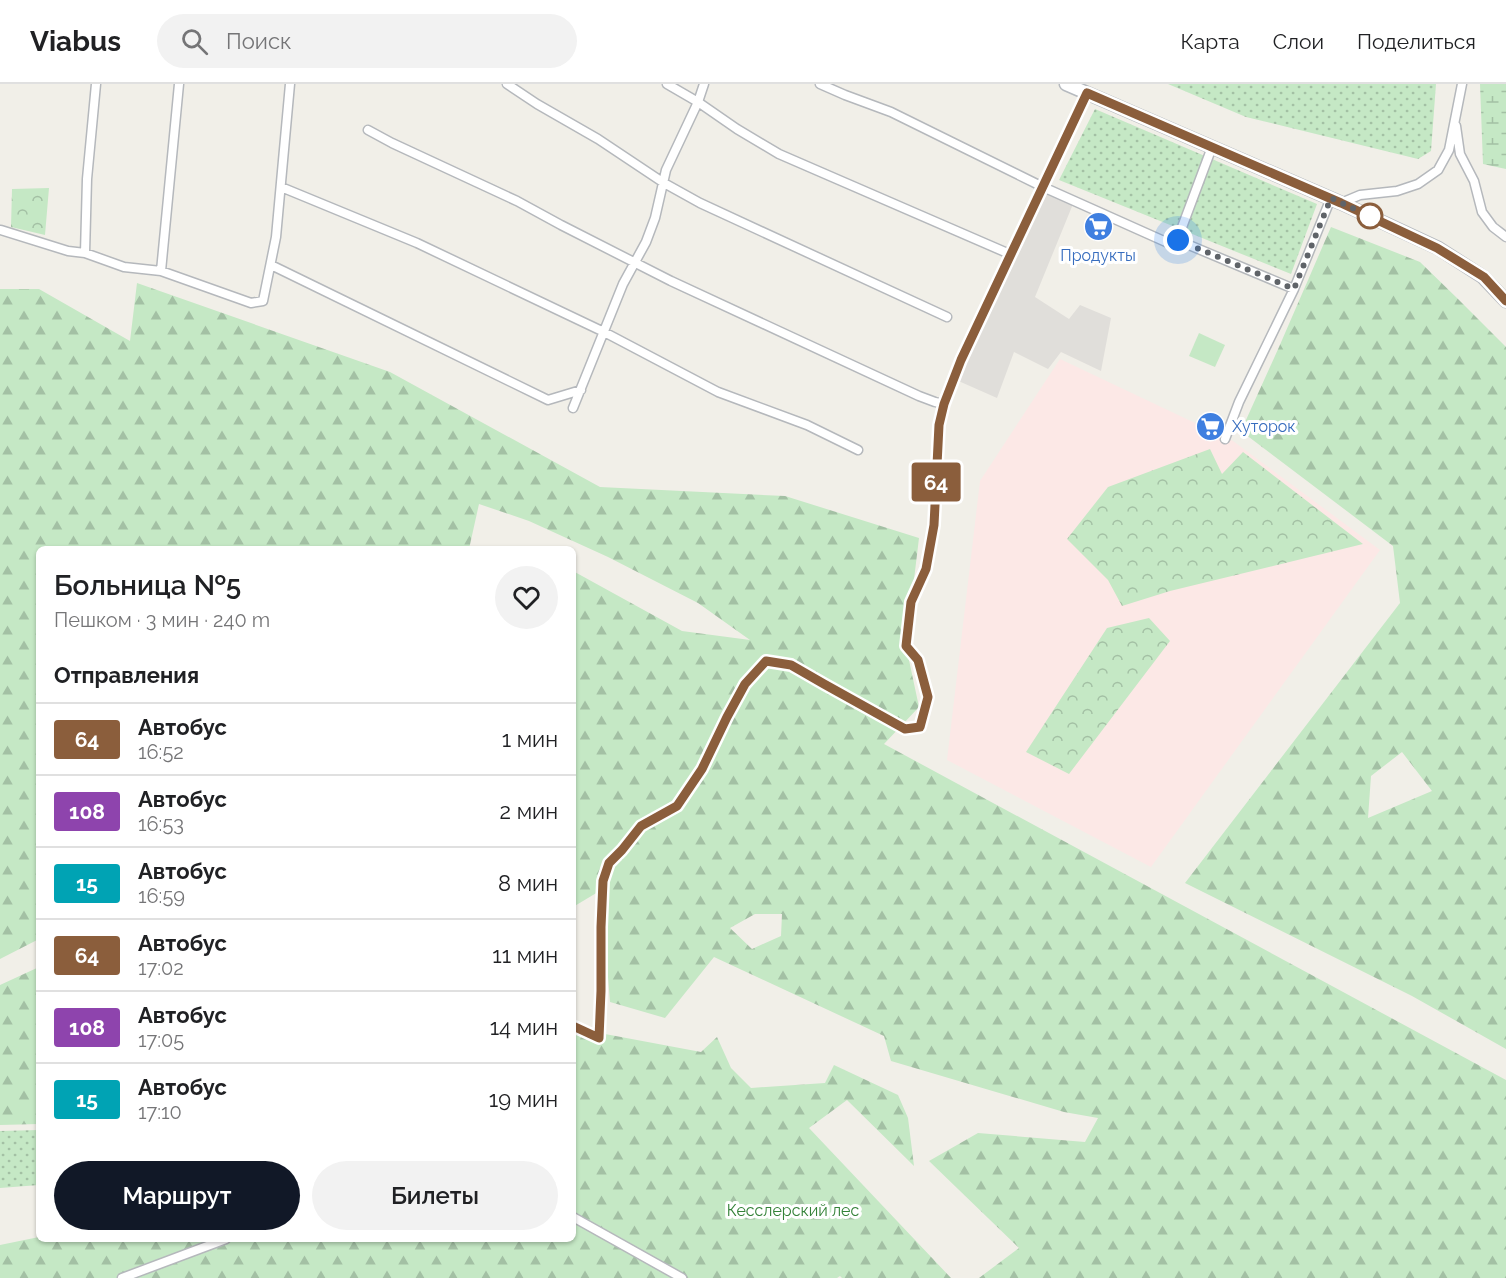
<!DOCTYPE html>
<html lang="ru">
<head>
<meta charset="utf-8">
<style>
  body { margin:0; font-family:Raleway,sans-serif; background:#f2f2f2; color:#202124; height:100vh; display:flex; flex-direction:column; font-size:22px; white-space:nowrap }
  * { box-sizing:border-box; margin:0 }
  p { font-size:20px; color:#757577 }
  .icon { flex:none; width:33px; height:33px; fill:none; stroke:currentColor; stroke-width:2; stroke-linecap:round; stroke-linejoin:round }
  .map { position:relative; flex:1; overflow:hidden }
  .side { position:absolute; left:36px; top:462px; width:540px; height:696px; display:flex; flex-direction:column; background:#fff; border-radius:9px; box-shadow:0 2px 4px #0004 }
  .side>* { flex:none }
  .badge { padding:0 12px; border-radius:4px; font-size:21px; line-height:39px }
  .you { position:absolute; width:30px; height:30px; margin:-15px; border:4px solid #fff; border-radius:50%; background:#1a73e8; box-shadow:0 0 0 9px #1a73e833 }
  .map>.badge { position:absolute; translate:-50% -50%; box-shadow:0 0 0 3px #fff }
  h2 { padding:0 18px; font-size:22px; line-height:54px }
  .round { display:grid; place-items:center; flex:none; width:63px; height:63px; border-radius:32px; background:#f2f2f2 }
  .headline { display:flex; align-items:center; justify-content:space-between; height:102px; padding:0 18px }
  h1 { font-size:28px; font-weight:600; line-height:45px }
  .button { display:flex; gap:12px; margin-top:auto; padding:12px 18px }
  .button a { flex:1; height:69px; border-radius:36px; background:#111827; color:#fff; font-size:24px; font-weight:600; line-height:69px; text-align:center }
  .button a+a { background:#f2f2f2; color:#202124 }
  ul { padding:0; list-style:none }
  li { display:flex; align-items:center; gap:18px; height:72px; padding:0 18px; border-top:2px solid #e0e0e0 }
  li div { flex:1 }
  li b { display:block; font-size:22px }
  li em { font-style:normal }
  li .badge { min-width:66px; font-weight:700; text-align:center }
  header { display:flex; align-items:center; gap:36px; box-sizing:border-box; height:84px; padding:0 30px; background:#fff; border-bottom:2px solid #e0e0e0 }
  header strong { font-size:28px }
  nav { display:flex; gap:33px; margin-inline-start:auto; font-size:21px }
  .search { width:420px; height:54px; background:#f2f2f2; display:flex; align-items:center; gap:15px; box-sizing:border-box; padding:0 21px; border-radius:33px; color:#757577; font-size:22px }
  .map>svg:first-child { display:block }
  .industrial { fill:#e0deda }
  .medical { fill:#fce8e6 }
  .grass { fill:url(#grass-dots) }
  .forest { fill:url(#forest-firs); fill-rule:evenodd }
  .wetland { fill:url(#wetland-marsh) }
  .park { fill:url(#park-crowns) }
  .pitch { fill:#c5e8c5 }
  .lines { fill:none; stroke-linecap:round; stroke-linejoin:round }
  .street-casing { stroke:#b5b8bc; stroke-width:11 }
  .secondary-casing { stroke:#b6babf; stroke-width:15 }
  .street { stroke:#fff; stroke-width:8 }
  .secondary { stroke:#fff; stroke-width:12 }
  .line-casing { stroke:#fff; stroke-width:14 }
  .line { stroke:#8b5e3c; stroke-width:9 }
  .walk { stroke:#5f6368; stroke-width:6; stroke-dasharray:0 10.8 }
  .stop-dot { fill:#fff; stroke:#8b5e3c; stroke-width:3 }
  .labels { text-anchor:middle; stroke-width:6; stroke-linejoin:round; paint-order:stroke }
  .shop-label { font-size:16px; fill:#366cbe; stroke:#fff }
  .park-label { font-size:16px; fill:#348238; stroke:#fff }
</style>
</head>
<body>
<header>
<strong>Viabus</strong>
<div class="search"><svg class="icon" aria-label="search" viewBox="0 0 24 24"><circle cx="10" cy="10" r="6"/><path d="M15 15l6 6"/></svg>Поиск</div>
<nav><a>Карта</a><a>Слои</a><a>Поделиться</a></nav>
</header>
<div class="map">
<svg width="1506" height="1194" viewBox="0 0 1506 1194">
  <defs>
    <pattern id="grass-dots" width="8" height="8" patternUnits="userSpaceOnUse" patternTransform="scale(1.5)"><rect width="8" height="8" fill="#c5e8c5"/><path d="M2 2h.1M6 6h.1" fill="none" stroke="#a3c0a4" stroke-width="1.8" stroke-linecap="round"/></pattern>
    <pattern id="forest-firs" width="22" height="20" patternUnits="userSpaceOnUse" patternTransform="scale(1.5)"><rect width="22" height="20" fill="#c5e8c5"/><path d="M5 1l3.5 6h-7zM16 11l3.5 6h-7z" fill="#a3c0a4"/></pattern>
    <pattern id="wetland-marsh" width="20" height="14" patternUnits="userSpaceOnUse" patternTransform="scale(1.5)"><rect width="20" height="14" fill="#c5e8c5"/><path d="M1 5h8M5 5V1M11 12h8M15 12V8" fill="none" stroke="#a3c0a4"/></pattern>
    <pattern id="park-crowns" width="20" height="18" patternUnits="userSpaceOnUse" patternTransform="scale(1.5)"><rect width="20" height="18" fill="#c5e8c5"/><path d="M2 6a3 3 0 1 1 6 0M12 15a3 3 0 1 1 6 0" fill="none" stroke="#a3c0a4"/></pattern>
  </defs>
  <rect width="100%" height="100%" fill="#f1efe8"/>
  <path class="industrial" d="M1045,106L1073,120L1035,213L1069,235L1080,221L1111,234L1101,287L1061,268L1048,285L1014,268L997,314L954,295Z"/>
  <path class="medical" d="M1060,275L1233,357L1380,466L1151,783L947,676L980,397Z"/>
  <path class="grass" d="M1168,0H1436L1431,67L1418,75L1246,33Z
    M1095,25L1317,120L1291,190L1059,96Z
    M39,1046V1101L0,1104V1047Z"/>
  <path class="forest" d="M1331,143L1420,178L1458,215L1506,263V965L1412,912L1185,799L1400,519L1393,462L1241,347L1279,263ZM1402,668L1432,707L1368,734L1371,692Z
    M137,199L390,288L600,403L785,412L919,454L906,562L919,623L884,660L1506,996V1194H979L1019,1164L929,1077L978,1049L1085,1058L1098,1034L1064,1028L891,977L884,952L714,873L665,934L610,918L602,817L603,805L573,823V487L682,547L750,556L698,519L608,473L529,437L479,420L469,465H39V855L0,875V205H39L130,257ZM755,830H782L781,852L752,865L730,844Z
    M39,883V1040L0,1041V901Z
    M573,944L701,968L717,953L731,984L751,1004L825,999L834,981L898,1011L908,1034L914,1082L847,1016L809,1044L951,1194H842L840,1192L837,1194H0V1161L39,1153V1155H573Z"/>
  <path class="wetland" d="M1480,0H1506V85L1483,80Z"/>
  <path class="park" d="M49,104L45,151L11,143L12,105Z
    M1210,365L1222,390L1243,368L1363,460L1170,507L1122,522L1108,496L1067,455L1108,403Z
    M1149,534L1170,557L1069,690L1026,668L1107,544Z"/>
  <path class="pitch" d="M1199,249L1225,261L1215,283L1189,272Z"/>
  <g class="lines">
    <defs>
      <path id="street" d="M507,0L537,20L598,55L664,99L700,119L947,233
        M667,0L698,18L737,45L779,70L1012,171
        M820,0L845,11L891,28L1043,103L1175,162L1212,63
        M1456,42L1460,70L1474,97L1482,128L1493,143L1506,153
        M368,46L392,59L517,117L561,141L671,197L919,312L935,318L944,320
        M281,103L417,159L604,248L718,308L807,341L858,366
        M1341,119L1360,111L1397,107L1418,100L1438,86L1449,66L1462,0
        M1,146L68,167L85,169L124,183L161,187L251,219L263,217L276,153L290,0
        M1177,156L1294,205
        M85,169L87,95L96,0
        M271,181L548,316L581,306
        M161,187L179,0
        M573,324L623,200L646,158L655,134L666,86L698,18L704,0
        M1225,355L1239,318L1294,205L1331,114
        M573,942L599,954L601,907V843L603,797L609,779L622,766L641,742L677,722L702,685L727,633L745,600L766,577L791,581L823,600L905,645L920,643L928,613L918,576L906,562L911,518L925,485L934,441L939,341L944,320L961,276L1087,9
        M573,1133L682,1194
        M122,1194L226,1155"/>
      <path id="secondary" d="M1066,0L1341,119L1438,164L1483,193L1506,217"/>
    </defs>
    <use href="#street" class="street-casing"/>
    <use href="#secondary" class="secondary-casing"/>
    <use href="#street" class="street"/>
    <use href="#secondary" class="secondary"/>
  </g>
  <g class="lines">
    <defs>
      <path id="line" d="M573,942L599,954L601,907V843L603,797L609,779L622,766L641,742L677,722L702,685L727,633L745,600L766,577L791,581L824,600L905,645L920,643L928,613L918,576L906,562L911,518L926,485L934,441L939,341L944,320L961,276L1087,9L1341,119L1437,164L1484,193L1506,217"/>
    </defs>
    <use href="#line" class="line-casing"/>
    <use href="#line" class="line"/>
    <path class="walk" d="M1178,156L1294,205L1331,114L1370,132"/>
  </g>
  <defs>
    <symbol id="supermarket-disc" viewBox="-11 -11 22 22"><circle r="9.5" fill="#3f7fe0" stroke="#fff"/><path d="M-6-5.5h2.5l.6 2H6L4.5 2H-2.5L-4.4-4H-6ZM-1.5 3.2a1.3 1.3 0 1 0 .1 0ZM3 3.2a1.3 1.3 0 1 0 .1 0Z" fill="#fff"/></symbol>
  </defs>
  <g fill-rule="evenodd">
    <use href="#supermarket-disc" x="1082" y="126" width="33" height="33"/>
    <use href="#supermarket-disc" x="1194" y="326" width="33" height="33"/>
  </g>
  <circle class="stop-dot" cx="1370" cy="132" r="12"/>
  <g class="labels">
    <g class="shop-label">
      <text x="1098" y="177">Продукты</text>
      <text x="1232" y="348" text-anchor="start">Хуторок</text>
    </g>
    <g class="park-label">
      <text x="793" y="1132">Кесслерский лес</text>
    </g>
  </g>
</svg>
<div class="you" style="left:1178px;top:156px"></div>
<b class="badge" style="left:936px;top:398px;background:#8b5e3c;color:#fff">64</b>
<section class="side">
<div class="headline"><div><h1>Больница №5</h1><p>Пешком · 3 мин · 240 m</p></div><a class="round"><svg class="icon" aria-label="heart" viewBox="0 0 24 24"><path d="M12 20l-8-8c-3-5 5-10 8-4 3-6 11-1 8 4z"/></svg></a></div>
<h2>Отправления</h2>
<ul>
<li><span class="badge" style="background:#8b5e3c;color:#fff">64</span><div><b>Автобус</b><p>16:52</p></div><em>1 мин</em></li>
<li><span class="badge" style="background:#8e44ad;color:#fff">108</span><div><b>Автобус</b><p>16:53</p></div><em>2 мин</em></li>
<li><span class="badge" style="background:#00a3b4;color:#fff">15</span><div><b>Автобус</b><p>16:59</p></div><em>8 мин</em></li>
<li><span class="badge" style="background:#8b5e3c;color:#fff">64</span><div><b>Автобус</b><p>17:02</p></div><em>11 мин</em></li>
<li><span class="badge" style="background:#8e44ad;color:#fff">108</span><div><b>Автобус</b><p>17:05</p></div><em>14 мин</em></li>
<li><span class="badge" style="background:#00a3b4;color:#fff">15</span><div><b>Автобус</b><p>17:10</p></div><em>19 мин</em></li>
</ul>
<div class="button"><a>Маршрут</a><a>Билеты</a></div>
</section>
</div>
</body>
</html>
